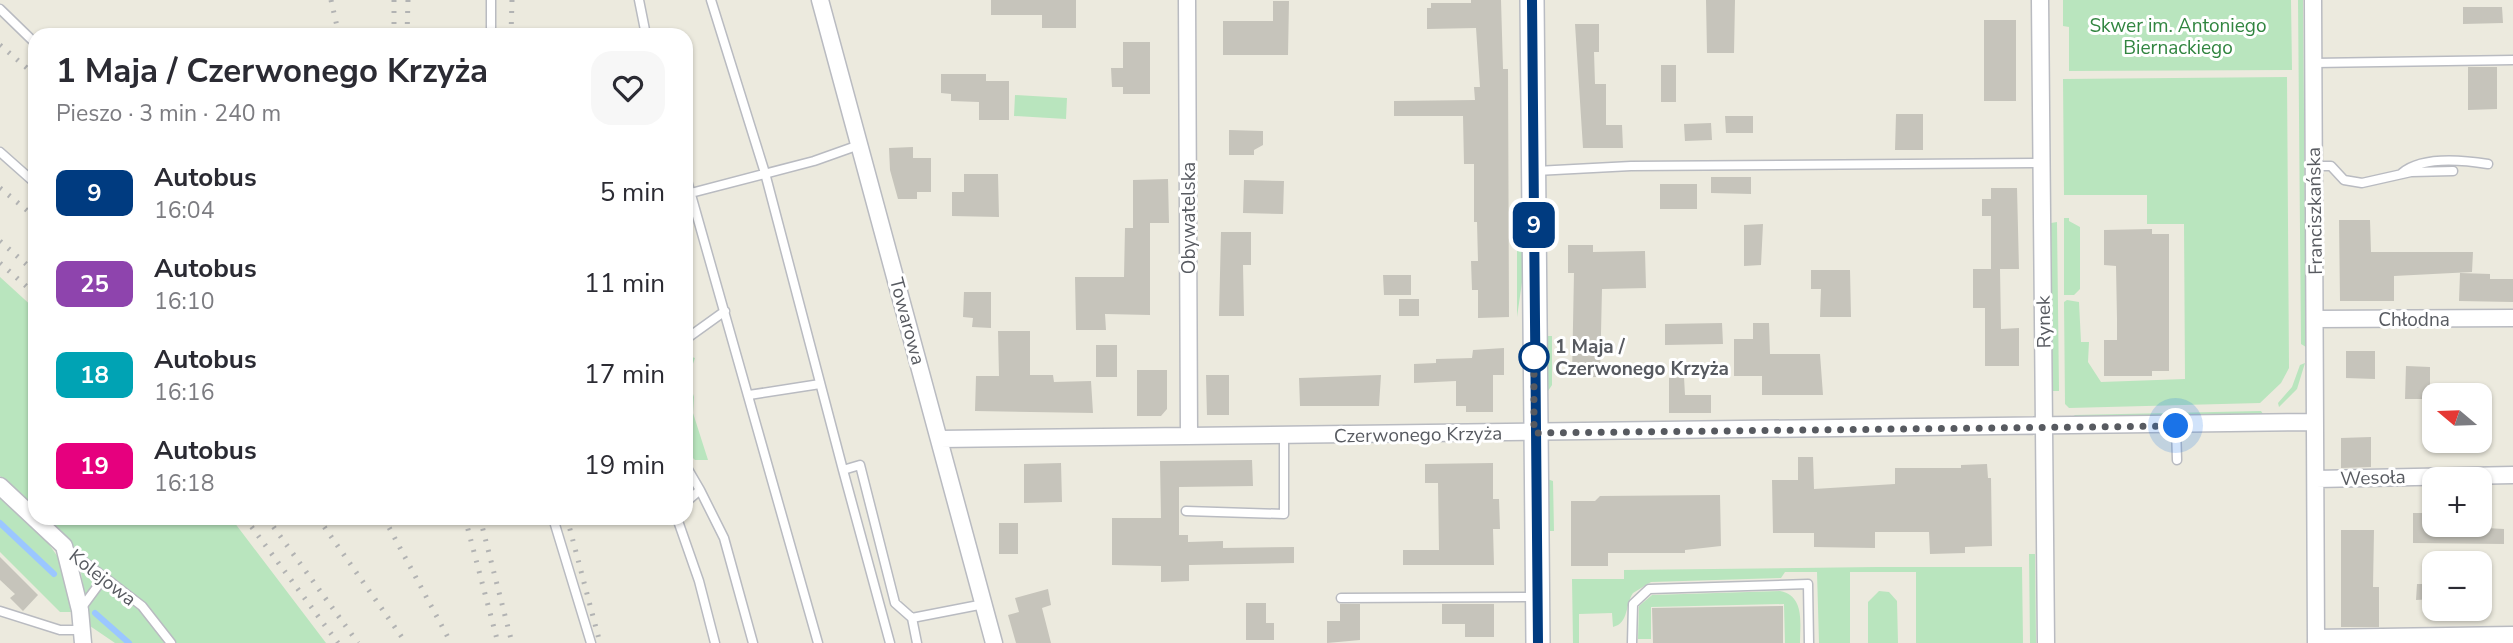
<!DOCTYPE html>
<html lang="pl">
<head>
<meta charset="utf-8">
<style>
  body { margin:0; font-family:"Nunito Sans",sans-serif; background:#f7f7f7; color:#2b2b33; height:100vh; display:flex; flex-direction:column; font-size:26px; white-space:nowrap }
  * { box-sizing:border-box; margin:0 }
  p { font-size:23px; color:#7c7c81 }
  .icon { flex:none; width:38px; height:38px; fill:none; stroke:currentColor; stroke-width:2; stroke-linecap:round; stroke-linejoin:round }
  .map { position:relative; flex:1; overflow:hidden }
  .drawer { position:absolute; left:28px; top:28px; width:665px; height:497px; display:flex; flex-direction:column; background:#fff; border-radius:21px; box-shadow:0 2px 5px #0004 }
  .drawer>* { flex:none }
  .badge { padding:0 14px; border-radius:10px; font-size:24px; line-height:46px }
  .needle { width:46px; rotate:289deg }
  .buttons { position:absolute; left:2422px; top:383px; display:grid; gap:14px }
  .buttons a { display:grid; place-items:center; width:70px; height:70px; border-radius:14px; background:#fff; box-shadow:0 2px 5px #0004; font-size:35px }
  .you { position:absolute; width:35px; height:35px; margin:-18px; border:5px solid #fff; border-radius:50%; background:#1a73e8; box-shadow:0 0 0 10px #1a73e833 }
  .map>.badge { position:absolute; translate:-50% -50%; box-shadow:0 0 0 4px #fff }
  .round { display:grid; place-items:center; flex:none; width:74px; height:74px; border-radius:21px; background:#f7f7f7 }
  .headline { display:flex; align-items:center; justify-content:space-between; height:119px; padding:0 28px }
  h1 { font-size:33px; font-weight:700; line-height:52px }
  ul { padding:0; list-style:none }
  li { display:flex; align-items:center; gap:21px; height:91px; padding:0 28px }
  li div { flex:1 }
  li b { display:block; font-size:26px }
  li em { font-style:normal }
  li .badge { min-width:77px; font-weight:700; text-align:center }
  .map>svg:first-child { display:block }
  .green { fill:#b9e5be }
  .lines { fill:none; stroke-linecap:round; stroke-linejoin:round }
  .stream { stroke:#9bc7ff; stroke-width:6 }
  .building { fill:#c6c4bb }
  .lane-casing { stroke:#b9bbc1; stroke-width:11 }
  .street-casing { stroke:#b9bbc1; stroke-width:19 }
  .secondary-casing { stroke:#b9bcc3; stroke-width:26 }
  .lane { stroke:#fff; stroke-width:8 }
  .street { stroke:#fff; stroke-width:16 }
  .secondary { stroke:#fff; stroke-width:23 }
  .rail { stroke:#b2b3b3; stroke-width:5; stroke-dasharray:2 9; stroke-linecap:butt }
  .line-casing { stroke:#fff; stroke-width:16 }
  .line { stroke:#003b80; stroke-width:10 }
  .walk { stroke:#575a60; stroke-width:7; stroke-dasharray:0 12.6 }
  .stop-dot { fill:#fff; stroke:#003b80; stroke-width:3.5 }
  .labels { text-anchor:middle; stroke-width:6; stroke-linejoin:round; paint-order:stroke }
  .park-label { font-size:19px; fill:#318540; stroke:#fff }
  .street-label { font-size:19px; fill:#575a60; stroke:#fff }
  .stop-label { font-size:19px; font-weight:bold; fill:#575a60; stroke:#fff; text-anchor:start }
</style>
</head>
<body>
<div class="map">
<svg width="2513" height="643" viewBox="0 0 2513 643">
  <rect width="100%" height="100%" fill="#eceade"/>
  <path class="green" d="M2063,0H2291L2292,70L2069,71V27L2063,26Z
    M2298,0H2303L2306,347L2301,344Z
    M2287,77L2289,368L2281,383L2260,403L2069,408L2065,404L2064,302L2067,300L2079,302L2081,342H2089L2088,362L2101,382L2185,379L2184,224H2147V195H2064L2063,79Z
    M1015,95L1067,98L1066,119L1014,116Z
    M2064,218H2069V221L2080,227V289L2074,295H2064Z
    M2057,222L2059,391H2052L2051,223Z
    M1523,231V275L1517,317V232Z
    M0,277L35,309V508L0,476Z
    M1547,336H1552V385L1546,394Z
    M686,355L695,358L688,378L694,397L693,413L708,460H695L686,451Z
    M2305,363L2297,389L2279,407L2278,403L2292,387L2300,365Z
    M2261,411L2263,414L2253,416L2071,418L2075,415Z
    M1547,479L1553,481L1554,531H1548Z
    M0,497L46,540L60,560L71,612H60L0,552Z
    M45,518H231L326,643H115L90,626L77,550Z
    M2029,554H2035L2036,643H2030Z
    M1876,567H2022L2023,643H1916V572H1850V643H1819L1817,572H1785L1781,578L1651,582L1633,593C1625,605 1629,623 1613,627L1612,613L1579,614V643H1573L1572,579H1624V570Z
    M1780,591C1805,596 1800,623 1800,643H1785L1784,604L1651,607V639H1638L1639,606L1652,595Z
    M1879,591L1889,592L1897,601L1898,643H1868V602Z"/>
  <g class="lines">
    <path class="stream" d="M0,523L54,574
      M95,613L129,643"/>
  </g>
  <path class="building" d="M991,0H1076V28H1042V15H991Z
    M1471,0H1501L1503,69H1508L1509,317L1478,318V290H1472L1471,261H1478L1477,222H1474V164H1464L1463,116H1394V101L1475,100L1474,87H1480L1476,28L1427,29V8H1431V3H1471Z
    M1706,0H1735L1734,53H1707Z
    M1273,1H1289L1288,55H1223V21H1273Z
    M2463,7H2502L2503,23L2463,24Z
    M1984,20H2016V101H1984Z
    M1575,24H1599V52H1594L1595,84H1606V125H1622L1623,148H1583Z
    M1123,42H1150V94H1123V87H1112L1111,68H1123Z
    M1661,65H1676V102H1661Z
    M2468,67H2497V109L2468,110Z
    M941,74H986V81H1009V120H979V102L951,101V94L941,93Z
    M1896,114H1923V150H1895Z
    M1725,116H1753V133H1726Z
    M1711,123L1712,140L1685,141L1684,124Z
    M1229,130L1263,131V145L1254,150V155H1229Z
    M913,147V158H931V192H917V199H898L890,170L889,148Z
    M964,174H998L999,217L952,216V192H964Z
    M1711,177H1751V194L1711,193Z
    M1168,179L1169,223H1150V315L1105,314L1106,330H1076L1075,277H1124L1125,228H1133V180Z
    M1244,180L1284,181L1283,214L1243,213Z
    M1660,184H1697V209H1660Z
    M1991,188H2017L2019,269H2000L2001,329L2019,328V366H1985V308H1973V269H1991V216H1982V199H1991Z
    M2339,220H2370L2371,252H2473L2472,272L2394,276V301H2340Z
    M1763,224L1761,265L1744,266V225Z
    M2152,229V234H2169V371H2152V376H2104V340H2117V319L2116,266L2104,265V230Z
    M1221,232H1251V265H1243L1244,316H1219Z
    M1568,245H1593V252L1645,251L1646,288L1602,289L1600,377H1572L1574,273H1568Z
    M1811,270H1850L1851,317H1820L1821,289H1811Z
    M2460,273L2490,274V279H2513V302L2459,301Z
    M1383,275H1411V295H1384Z
    M964,292H991V328L972,327L973,318L963,317Z
    M1399,299H1419V316H1399Z
    M1722,323L1723,344L1665,345V324Z
    M1753,323H1769L1770,354H1820L1823,395H1762V376H1734V339H1753Z
    M998,331H1030V375H1053L1054,382L1091,381L1093,413L975,411L976,376H999Z
    M1096,345H1117V377H1096Z
    M1504,348V375H1493V412H1466V406H1456V381L1414,383V364L1436,363V359L1472,358L1473,350Z
    M2346,351H2375V379L2346,378Z
    M2406,366L2430,367V399H2405Z
    M1137,370H1167V409L1161,416H1137Z
    M1206,375H1229V415H1207Z
    M1381,375L1379,406H1300L1299,378Z
    M1684,377L1685,395H1711V413H1669V378Z
    M2371,437V467L2341,468V438Z
    M1798,457H1813L1814,489L1895,484V468H1961V465L1987,464L1988,478H1991L1992,546L1965,547V553L1930,554L1929,532H1875V548L1814,547V533H1773L1772,480H1798Z
    M1252,460L1253,486L1179,487V535H1188V542L1223,541V548L1294,547V563L1189,565V581L1161,582V566L1112,565V518H1161L1160,461Z
    M1061,463L1062,502L1024,503V464Z
    M1493,463V499H1499L1500,529H1493L1494,565H1403V550H1439L1438,483H1425V464Z
    M1720,495L1721,546L1685,550V553H1608V566H1571V501H1595L1600,496Z
    M2413,513H2434V525L2504,529V544L2413,543Z
    M999,523H1018V554H999Z
    M2341,530H2374L2373,587H2379V627H2341Z
    M0,557L38,595L23,611L10,598L15,594L0,580Z
    M2417,584H2434V599L2416,600Z
    M1048,589L1051,605L1042,608L1051,643H1016L1008,615L1019,612L1015,598Z
    M1246,603H1266V623H1274V640H1246Z
    M1340,604H1360V640L1327,643V621H1340Z
    M1442,604H1494V637H1465V624H1442Z
    M1783,606V643H1653L1652,608Z"/>
  <g class="lines">
    <defs>
      <path id="lane" d="M639,0L646,35
        M711,0L765,173L843,470L860,465L895,603L912,618L917,643
        M0,9L35,43
        M491,35V0
        M2314,63L2513,60
        M0,152L35,183
        M2314,166H2331L2344,180L2362,183L2411,172L2453,171
        M1536,171L1631,166L2041,163
        M2402,173C2422,156 2463,160 2488,164
        M686,177L818,643
        M691,193L814,161L859,145
        M686,339L725,311
        M749,395L820,384
        M2176,426L2177,460
        M686,466L700,490
        M843,470L890,643
        M686,502L700,490L724,538L753,643
        M1186,511L1284,514V436
        M553,518L591,643
        M677,518L699,581L715,643
        M65,547L142,606L171,643
        M1341,598L1534,597
        M80,610L105,576
        M0,611L60,630H81
        M912,618L984,604
        M1632,643L1633,604L1649,589L1808,584L1809,643"/>
      <path id="street" d="M820,0L994,643
        M1187,0L1189,436
        M2040,0L2046,643
        M2313,0L2316,643
        M2315,319L2513,318
        M940,439L2315,422
        M2316,479L2513,475
        M0,486L64,546L80,610L83,643
        M2316,638L2513,635"/>
      <path id="secondary" d="M1532,0L1538,643"/>
    </defs>
    <use href="#lane" class="lane-casing"/>
    <use href="#street" class="street-casing"/>
    <use href="#secondary" class="secondary-casing"/>
    <use href="#lane" class="lane"/>
    <use href="#street" class="street"/>
    <use href="#secondary" class="secondary"/>
    <path class="rail" d="M331,0L339,35
      M394,35V0
      M407,35L408,0
      M511,35L512,0
      M0,45L35,75
      M0,188L35,217
      M0,241L35,272
      M0,263L35,294
      M245,518L338,643
      M267,518L358,643
      M318,518L406,643
      M384,518L451,643
      M465,518L498,643
      M480,518L512,643
      M567,518L600,643"/>
  </g>
  <g class="lines">
    <defs>
      <path id="line" d="M1532,0L1538,643"/>
    </defs>
    <use href="#line" class="line-casing"/>
    <use href="#line" class="line"/>
    <path class="walk" d="M1534,357V353V433L2176,426"/>
  </g>
  <circle class="stop-dot" cx="1534" cy="357" r="14"/>
  <g class="labels">
    <g class="park-label">
      <text x="2178" y="32">Skwer im. Antoniego<tspan x="2178" dy="22">Biernackiego</tspan></text>
    </g>
    <g class="street-label">
      <text transform="translate(2314 211) rotate(-91)" y="7">Franciszkańska</text>
      <text transform="translate(1188 218) rotate(-90)" y="7">Obywatelska</text>
      <text x="2414" y="326">Chłodna</text>
      <text transform="translate(908 321) rotate(75)" y="7">Towarowa</text>
      <text transform="translate(2043 322) rotate(-91)" y="7">Rynek</text>
      <text transform="translate(1418 434) rotate(-1)" y="7">Czerwonego Krzyża</text>
      <text transform="translate(2373 477) rotate(-2)" y="7">Wesoła</text>
      <text transform="translate(103 577) rotate(38)" y="7">Kolejowa</text>
    </g>
    <g class="stop-label">
      <text x="1555" y="353">1 Maja /<tspan x="1555" dy="22">Czerwonego Krzyża</tspan></text>
    </g>
  </g>
</svg>
<div class="buttons">
<a><svg class="needle" viewBox="-14 -14 28 28"><path d="M0-13l5 13h-10z" fill="#e53935"/><path d="M0 13l5-13h-10z" fill="#7c7c81"/></svg></a>
<a>+</a>
<a>−</a>
</div>
<div class="you" style="left:2176px;top:426px"></div>
<b class="badge" style="left:1534px;top:225px;background:#003b80;color:#fff">9</b>
<section class="drawer">
<div class="headline"><div><h1>1 Maja / Czerwonego Krzyża</h1><p>Pieszo · 3 min · 240 m</p></div><a class="round"><svg class="icon" aria-label="heart" viewBox="0 0 24 24"><path d="M12 20l-8-8c-3-5 5-10 8-4 3-6 11-1 8 4z"/></svg></a></div>
<ul>
<li><span class="badge" style="background:#003b80;color:#fff">9</span><div><b>Autobus</b><p>16:04</p></div><em>5 min</em></li>
<li><span class="badge" style="background:#8e44ad;color:#fff">25</span><div><b>Autobus</b><p>16:10</p></div><em>11 min</em></li>
<li><span class="badge" style="background:#00a3b4;color:#fff">18</span><div><b>Autobus</b><p>16:16</p></div><em>17 min</em></li>
<li><span class="badge" style="background:#e6007e;color:#fff">19</span><div><b>Autobus</b><p>16:18</p></div><em>19 min</em></li>
</ul>
</section>
</div>
</body>
</html>
